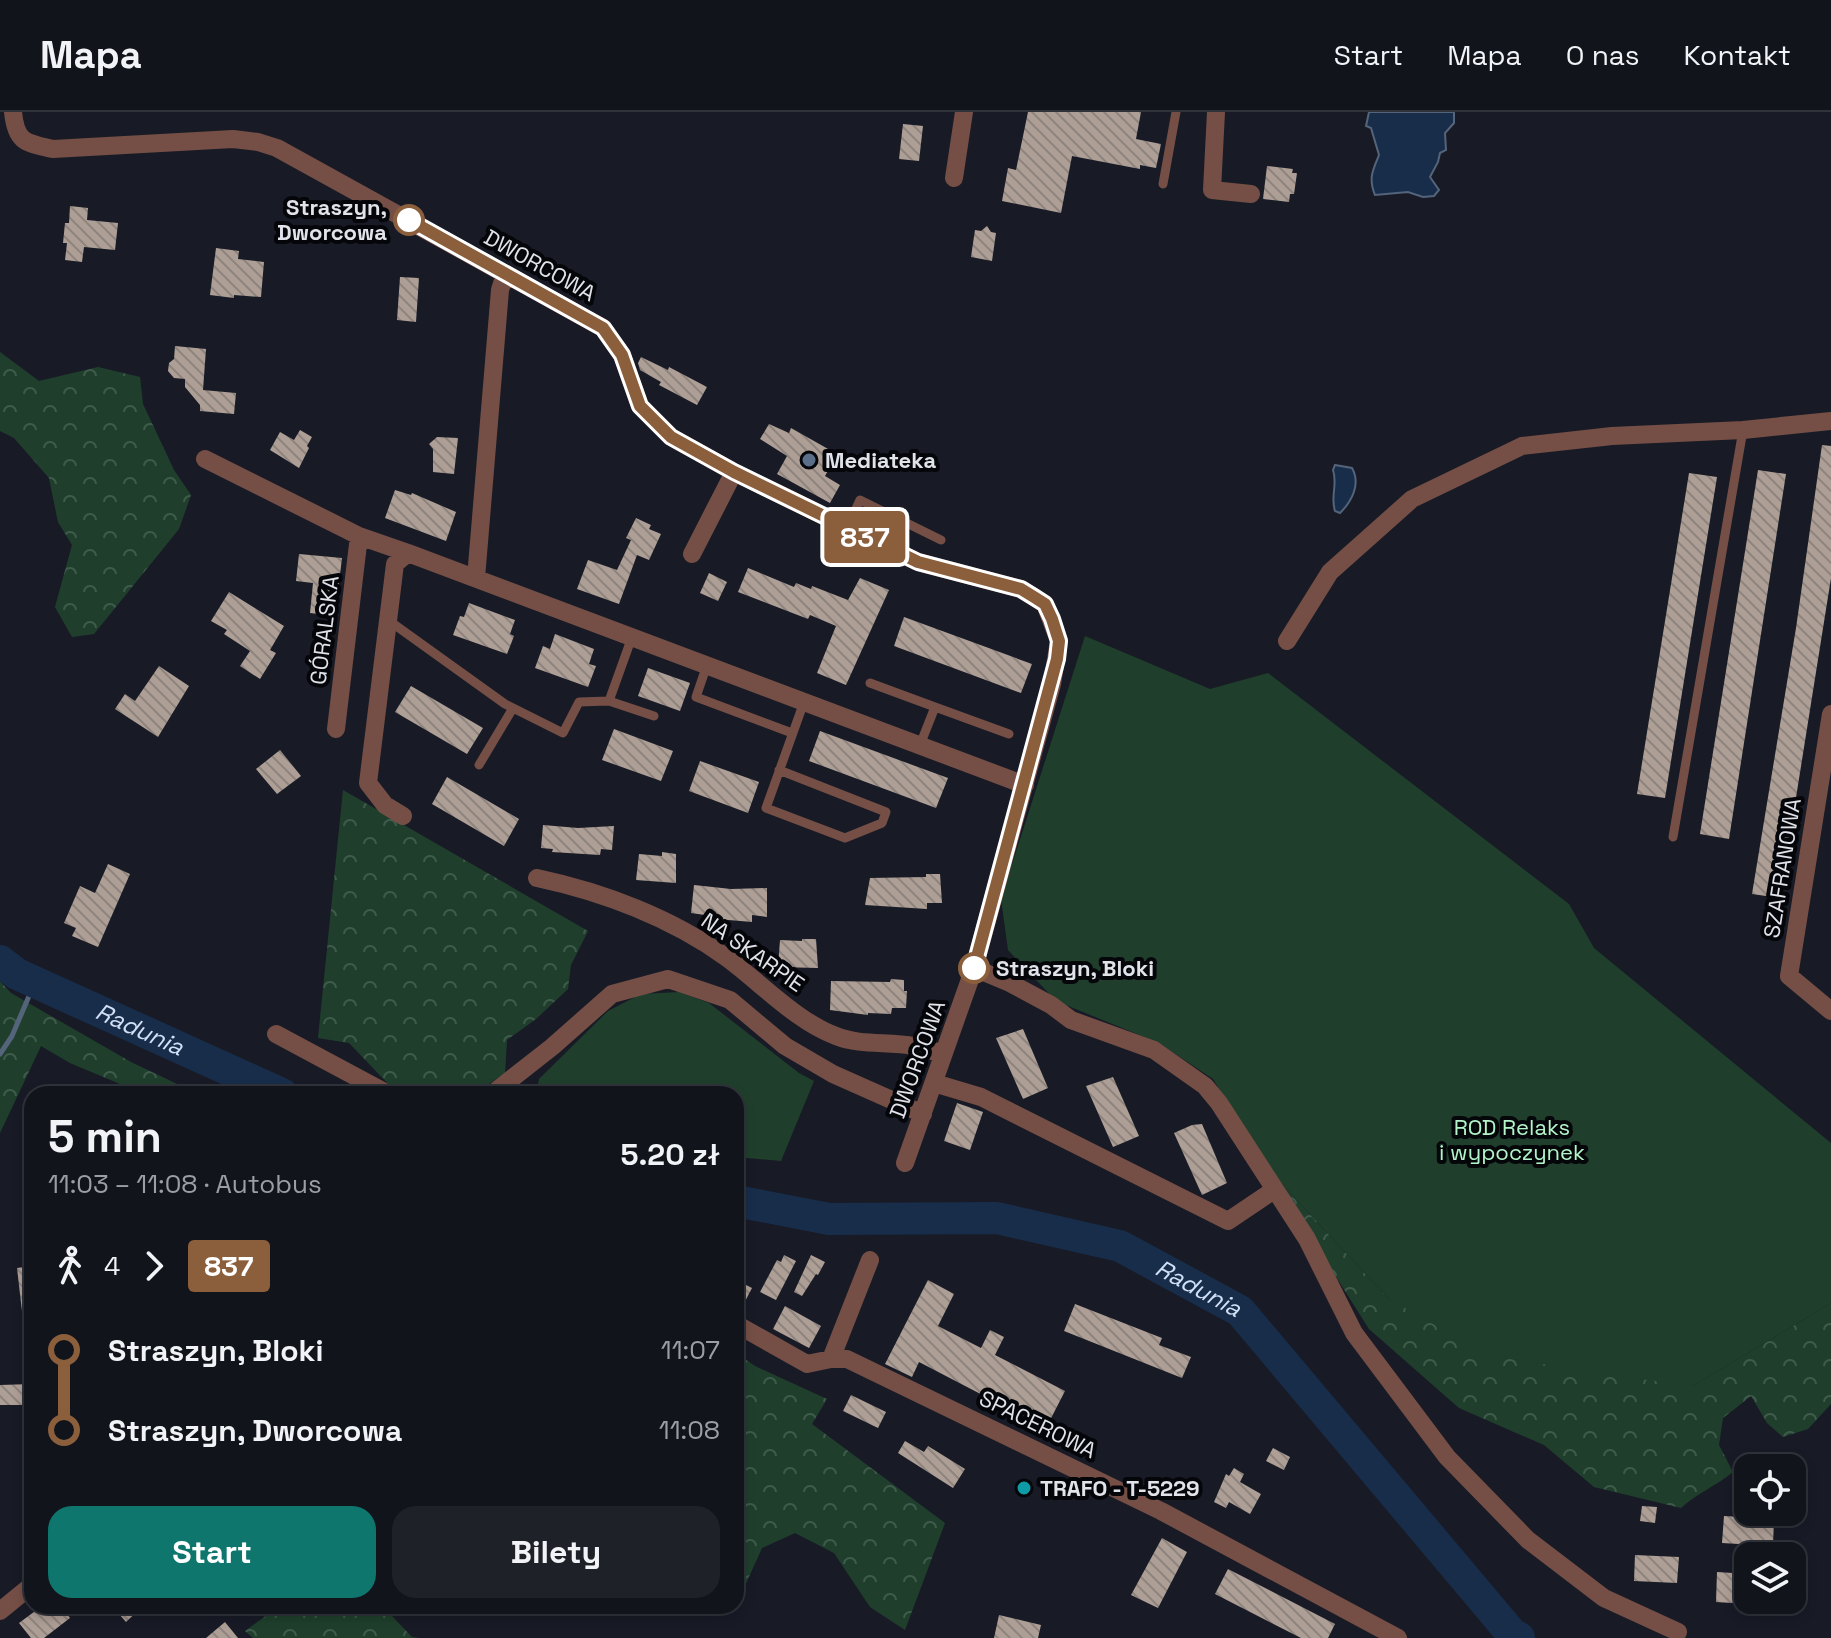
<!DOCTYPE html>
<html lang="pl">
<head>
<meta charset="utf-8">
<style>
  body { margin:0; font-family:"Space Grotesk",sans-serif; background:#1f2129; color:#f1f3f6; height:100vh; display:flex; flex-direction:column; font-size:30px; white-space:nowrap }
  * { box-sizing:border-box; margin:0 }
  p { font-size:26px; color:#9c9ea3 }
  .icon { flex:none; width:44px; height:44px; fill:none; stroke:currentColor; stroke-width:2; stroke-linecap:round; stroke-linejoin:round }
  .map { position:relative; flex:1; overflow:hidden }
  .sheet { position:absolute; left:24px; top:974px; width:720px; height:528px; display:flex; flex-direction:column; background:#12141c; border-radius:24px; box-shadow:0 4px 12px #0003,0 0 0 2px #31333b }
  .sheet>* { flex:none }
  .badge { padding:0 16px; border-radius:6px; font-size:28px; line-height:52px }
  .fabs { position:absolute; left:1734px; top:1342px; display:grid; gap:16px }
  .fabs a { display:grid; place-items:center; width:72px; height:72px; border-radius:16px; background:#12141c; box-shadow:0 4px 12px #0003,0 0 0 2px #31333b; font-size:40px }
  .map>.badge { position:absolute; translate:-50% -50%; box-shadow:0 0 0 4px #fff }
  .legs { display:flex; align-items:center; gap:12px; height:88px; padding:0 24px; font-size:26px }
  .legs p { margin-inline-start:auto }
  .head { display:flex; align-items:center; justify-content:space-between; height:136px; padding:0 24px }
  h1 { font-size:44px; font-weight:600; line-height:60px }
  .primary-button { display:flex; gap:16px; margin-top:auto; padding:16px 24px }
  .primary-button a { flex:1; height:92px; border-radius:24px; background:#0f766e; color:#fff; font-size:32px; font-weight:600; line-height:92px; text-align:center }
  .primary-button a+a { background:#1f2129; color:#f1f3f6 }
  ul { padding:0 24px; list-style:none }
  li { display:flex; align-items:center; gap:28px; height:80px; font-size:30px }
  li i { display:grid; place-items:center; width:12px; height:100%; margin:0 10px; background:currentColor }
  li i::after { content:''; width:20px; height:20px; margin:-10px; border:6px solid; border-radius:50%; background:#12141c }
  li p { margin-inline-start:auto }
  li:first-child i { background:linear-gradient(#0000 50%,currentColor 0) }
  li:last-child i { background:linear-gradient(currentColor 50%,#0000 0) }
  header { display:flex; align-items:center; gap:48px; box-sizing:border-box; height:112px; padding:0 40px; background:#12141c; border-bottom:2px solid #31333b }
  header strong { font-size:38px }
  nav { display:flex; gap:44px; margin-inline-start:auto; font-size:28px }
  .map>svg:first-child { display:block }
  .forest { fill:url(#forest-crowns) }
  .green { fill:#1f3f2c }
  .water { fill:#182d4a; stroke:#54647a; stroke-width:2 }
  .lines { fill:none; stroke-linecap:round; stroke-linejoin:round }
  .stream { stroke:#54647a; stroke-width:5 }
  .river { stroke:#182d4a; stroke-width:32 }
  .building { fill:url(#building-back-hatch) }
  .service { stroke:#754f46; stroke-width:9 }
  .minor { stroke:#754f46; stroke-width:18 }
  .line-1-casing { stroke:#fff; stroke-width:18 }
  .line-1 { stroke:#8b5e3c; stroke-width:12 }
  .stop-1-dot { fill:#fff; stroke:#8b5e3c; stroke-width:4 }
  .service-dot { fill:#5c6f8a; stroke:#05060a; stroke-width:3 }
  .culture-dot { fill:#0f9aa8; stroke:#05060a; stroke-width:3 }
  .labels { text-anchor:middle; stroke-width:8; stroke-linejoin:round; paint-order:stroke }
  .stop-label { font-size:22px; font-weight:bold; fill:#e1e3eb; stroke:#05060a; text-anchor:end }
  .street-label { font-size:22px; fill:#e1e3eb; stroke:#05060a }
  .poi-label { font-size:22px; font-weight:bold; fill:#e1e3eb; stroke:#05060a; text-anchor:start }
  .park-label { font-size:22px; fill:#b2f5ca; stroke:#05060a }
  .water-label { font-size:24px; font-style:italic; fill:#d0e0f7; stroke:#05060a }
</style>
</head>
<body>
<header>
<strong>Mapa</strong>
<nav><a>Start</a><a>Mapa</a><a>O nas</a><a>Kontakt</a></nav>
</header>
<div class="map">
<svg width="1831" height="1526" viewBox="0 0 1831 1526">
  <defs>
    <pattern id="forest-crowns" width="20" height="18" patternUnits="userSpaceOnUse" patternTransform="scale(2)"><rect width="20" height="18" fill="#1f3f2c"/><path d="M2 6a3 3 0 1 1 6 0M12 15a3 3 0 1 1 6 0" fill="none" stroke="#3f5b4b"/></pattern>
    <pattern id="building-back-hatch" width="6" height="6" patternUnits="userSpaceOnUse" patternTransform="scale(2)"><rect width="6" height="6" fill="#ae9f96"/><path d="M-1 5l2 2M0 0l6 6M5-1l2 2" fill="none" stroke="#8e847e"/></pattern>
  </defs>
  <rect width="100%" height="100%" fill="#181b26"/>
  <path class="forest" d="M0,240L39,269L98,255L140,265L143,292L174,358L191,383L179,417L94,522L72,525L55,495L72,433L58,410L49,366L14,326L0,319Z
    M343,678L588,819L571,853L568,877L536,907L507,928L505,961L474,982H411L394,978L349,931L318,926Z
    M0,869L11,881L131,950L198,982H144L70,951L41,934L0,1021Z
    M1268,1057L1389,1187L1693,1274L1831,1191V1292L1808,1317L1783,1325L1767,1311L1751,1284L1723,1306L1719,1333L1733,1360C1716,1374 1697,1381 1681,1396L1594,1375L1544,1333L1459,1296L1369,1217Z
    M736,1241L755,1254L827,1287L812,1312L945,1411L905,1518L870,1495L834,1441L795,1421L762,1436L744,1476L736,1470Z
    M279,1494H395L391,1503L412,1525L420,1526H253L245,1519Z"/>
  <path class="green" d="M1085,524L1210,577L1268,561L1569,792L1594,836L1831,1031V1191L1693,1274L1610,1263L1488,1243L1389,1187L1268,1057L1213,967L1159,931L1056,889L1008,838L1001,787Z
    M679,880L709,891L799,961L814,969L781,1049L736,1045V982H536L539,967L608,899L641,882Z"/>
  <path class="water" d="M1369,0H1454V11L1445,21L1446,38L1440,41L1438,50L1430,65L1439,78L1434,84L1423,85L1408,80L1375,83C1368,66 1373,58 1379,43L1371,16L1366,14Z
    M1335,353L1352,356C1361,372 1352,389 1340,401L1335,399C1330,385 1338,372 1333,358Z"/>
  <g class="lines">
    <path class="stream" d="M0,942L12,924L35,870"/>
    <g class="river">
      <path id="s1" d="M0,849L17,862L282,982"/>
      <path id="s2" d="M736,1089L829,1107L997,1106L1120,1134L1240,1199L1512,1522L1519,1526"/>
    </g>
  </g>
  <path class="building" d="M1028,0H1141L1136,27L1161,32L1156,56L1140,53V57L1072,44L1061,101L1002,89L1008,56L1016,58Z
    M903,12L923,14L919,49L899,47Z
    M1267,54L1293,57L1292,61H1297L1294,82H1290L1289,90L1263,87Z
    M70,94L88,96L87,108L118,111L115,138L84,135L82,150L65,148L67,131H63L65,111H69Z
    M987,114L991,120L996,121L992,149L971,145L975,118L981,119Z
    M216,136L239,139L238,147L264,150L261,185L234,183V186L210,183Z
    M400,165L419,166L416,210L397,208Z
    M175,234L206,237L203,278L236,281L234,302L200,299V293L185,275V267L174,266L168,259L169,251L174,247Z
    M641,245L668,258L669,255L707,275L697,293L659,273L661,270L640,258L638,251Z
    M769,312L789,321L791,316L837,342L825,364L840,373L830,391L777,362L787,344L760,327Z
    M300,318L312,325L307,334L309,336L299,356L270,338L280,320L294,328Z
    M437,325L458,326L454,362L433,360V337L429,332Z
    M1822,333L1831,334V466L1780,786L1752,782L1796,516Z
    M1758,358L1786,362L1729,727L1700,722Z
    M1689,361L1717,365L1665,686L1637,682Z
    M395,378L411,383L412,381L456,400L446,429L385,406Z
    M636,406L651,413L649,417L661,422L649,448L637,443L619,492L577,477L588,448L617,458L631,428L626,426Z
    M299,442L342,446L335,504L310,501L313,471L296,469Z
    M748,456L794,475L796,471L811,477L812,474L848,488L860,466L889,478L846,573L817,561L836,514L810,503L808,507L738,480Z
    M709,461L727,470L718,489L700,481Z
    M229,480L284,514L270,538L276,541L260,567L240,554L250,539L224,522L227,518L211,509Z
    M469,491L515,508L510,522L514,524L507,542L453,523L460,504L464,505Z
    M904,505L1032,552L1021,581L894,534Z
    M555,522L594,537L589,552L596,554L588,575L535,556L543,534L550,537Z
    M159,554L189,574L158,625L115,597L125,582L135,589Z
    M648,556L690,571L680,599L638,584Z
    M411,574L483,616L467,642L395,600Z
    M614,617L673,639L661,669L602,648Z
    M820,619L948,666L936,696L809,649Z
    M280,638L301,664L277,682L256,657Z
    M700,649L759,670L748,701L689,679Z
    M447,665L519,707L504,734L432,692Z
    M543,713L578,716L614,714L612,738L601,737L600,743L552,740L553,737L541,736Z
    M662,740L676,742V771L636,768L639,742L662,744Z
    M108,752L130,762L98,835L72,824L76,816L64,811L80,774L95,781Z
    M926,762H940L942,791H927V797L865,793L870,766L926,765Z
    M694,773L731,777L767,776V805L752,803V810L705,806V803L691,801Z
    M802,827H816L818,856L778,855L780,828L802,829Z
    M891,867L904,868V879H907L906,896H892L891,902L868,901V903L830,898L831,869L890,870Z
    M1023,917L1048,976L1023,987L996,926Z
    M1113,965L1139,1024L1113,1035L1086,974Z
    M957,991L983,1000L970,1038L944,1029Z
    M1202,1012L1227,1071L1202,1083L1174,1021L1192,1013Z
    M784,1143L796,1149L776,1188L760,1180L777,1148L781,1150Z
    M811,1143L825,1150L818,1163L816,1162L802,1184L794,1180Z
    M32,1154V1208H23L17,1156Z
    M736,1168L752,1176L739,1201L736,1200Z
    M928,1168L954,1182L938,1214L981,1236L990,1218L1004,1225L995,1243L1065,1279L1046,1316L919,1250L912,1265L885,1252Z
    M1075,1192L1162,1226L1159,1233L1191,1245L1182,1266L1064,1219Z
    M785,1194L821,1214L809,1236L773,1217Z
    M32,1272V1293H0V1273Z
    M851,1283L886,1300L878,1316L843,1299Z
    M905,1329L924,1340L928,1334L965,1357L953,1376L898,1341Z
    M1273,1336L1290,1345L1284,1358L1266,1349Z
    M1234,1356L1244,1362L1240,1370L1261,1382L1250,1402L1229,1390L1226,1396L1214,1390L1226,1362L1229,1364Z
    M1022,1367L1033,1373L1027,1385L1015,1378Z
    M1642,1394L1657,1395L1655,1411L1640,1409Z
    M1724,1404L1774,1407L1773,1434L1722,1431Z
    M1162,1426L1187,1440L1158,1496L1131,1483Z
    M1635,1443L1679,1445L1677,1471L1634,1469Z
    M1228,1457L1335,1512L1328,1526H1301L1215,1482Z
    M1717,1460L1748,1462V1492L1716,1490Z
    M42,1494H61L70,1506L44,1526H31L19,1511Z
    M112,1494H143L126,1510Z
    M999,1503L1041,1513L1038,1526H994Z
    M225,1510L238,1526H206Z"/>
  <g class="lines">
    <path class="service" d="M1163,72L1176,0
      M847,416L860,388L941,428
      M388,508L505,592L563,621L579,590L609,589
      M632,525L609,589L654,604
      M707,553L696,585L792,621
      M870,571L935,595
      M920,633L935,595L1009,622
      M479,653L513,596
      M779,658L886,700L882,711L845,726L766,696L804,590
      M1673,725L1743,318"/>
    <path class="minor" d="M13,0C16,31 26,31 53,37L233,27L258,30L277,36L603,216L622,243L640,294L671,325L734,360L918,450L1021,477L1045,492L1059,529L1052,572L974,856L905,1051
      M1216,0L1212,78L1251,82
      M954,66L964,0
      M205,347L359,424
      M692,442L734,360
      M476,466L500,178L505,162
      M1287,529L1330,460L1412,387L1522,334L1612,324L1743,318L1831,309
      M1831,602L1789,864L1831,899
      M336,617L359,424L408,441
      M403,704L385,693L368,671L395,452L408,441L1025,673
      M537,766C603,780 672,806 727,846C761,871 796,909 836,924C861,934 888,929 914,934C924,935 934,940 943,942
      M974,856L1010,871L1051,893L1071,908L1154,938L1205,974L1219,991L1307,1127L1354,1221L1447,1345L1528,1428L1604,1486L1678,1520
      M276,922L388,982
      M934,971L981,985L1228,1109L1274,1078
      M492,982L552,935L612,882L668,867L730,888L785,934L833,962L923,1002
      M736,1212L807,1252L831,1247H847L1161,1399L1398,1526
      M831,1247L870,1148
      M0,1499L32,1473"/>
  </g>
  <g class="lines">
    <defs>
      <path id="line-1" d="M409,108L603,216L622,243L640,294L671,325L734,360L918,450L1021,477L1034,485L1045,492L1052,507L1059,529L1057,547L974,856"/>
    </defs>
    <use href="#line-1" class="line-1-casing"/>
    <use href="#line-1" class="line-1"/>
  </g>
  <g class="stop-1-dot">
    <circle cx="409" cy="108" r="14"/>
    <circle cx="974" cy="856" r="14"/>
  </g>
  <circle class="service-dot" cx="809" cy="348" r="8"/>
  <circle class="culture-dot" cx="1024" cy="1376" r="8"/>
  <g class="labels">
    <g class="stop-label">
      <text x="387" y="103">Straszyn,<tspan x="387" dy="25">Dworcowa</tspan></text>
      <text x="996" y="864" text-anchor="start">Straszyn, Bloki</text>
    </g>
    <g class="street-label">
      <text transform="translate(540 153) rotate(29)" y="8">DWORCOWA</text>
      <text transform="translate(324 518) rotate(-83)" y="8">GÓRALSKA</text>
      <text transform="translate(1782 756) rotate(-81)" y="8">SZAFRANOWA</text>
      <text transform="translate(753 840) rotate(35)" y="8">NA SKARPIE</text>
      <text transform="translate(917 947) rotate(-70)" y="8">DWORCOWA</text>
      <text transform="translate(1038 1312) rotate(26)" y="8">SPACEROWA</text>
    </g>
    <g class="poi-label">
      <text x="825" y="356">Mediateka</text>
      <text x="1040" y="1384">TRAFO - T-5229</text>
    </g>
    <g class="park-label">
      <text x="1512" y="1023">ROD Relaks<tspan x="1512" dy="25">i wypoczynek</tspan></text>
    </g>
    <g class="water-label">
      <text dy="8" stroke="none"><textPath href="#s1" startOffset="156">Radunia</textPath></text>
      <text dy="8" stroke="none"><textPath href="#s2" startOffset="478">Radunia</textPath></text>
    </g>
  </g>
</svg>
<div class="fabs">
<a><svg class="icon" aria-label="locate" viewBox="0 0 24 24"><circle cx="12" cy="12" r="6"/><path d="M12 2v4M12 18v4M2 12h4M18 12h4"/></svg></a>
<a><svg class="icon" aria-label="layers" viewBox="0 0 24 24"><path d="M12 4l9 5-9 5-9-5zM3 14l9 5 9-5"/></svg></a>
</div>
<b class="badge" style="left:865px;top:425px;background:#8b5e3c;color:#fff">837</b>
<section class="sheet">
<div class="head"><div><h1>5 min</h1><p>11:03 – 11:08 · Autobus</p></div><b>5.20 zł</b></div>
<div class="legs"><svg class="icon" aria-label="walk" viewBox="0 0 24 24"><circle cx="13" cy="4" r="2"/><path d="M13 8l-2 6 4 7M11 14l-3 7M7 12l3-4h3l4 4"/></svg>4<svg class="icon" aria-label="forward" viewBox="0 0 24 24"><path d="M9 5l7 7-7 7"/></svg><b class="badge" style="background:#8b5e3c;color:#fff">837</b></div>
<ul>
<li><i style="color:#8b5e3c"></i><b>Straszyn, Bloki</b><p>11:07</p></li>
<li><i style="color:#8b5e3c"></i><b>Straszyn, Dworcowa</b><p>11:08</p></li>
</ul>
<div class="primary-button"><a>Start</a><a>Bilety</a></div>
</section>
</div>
</body>
</html>
